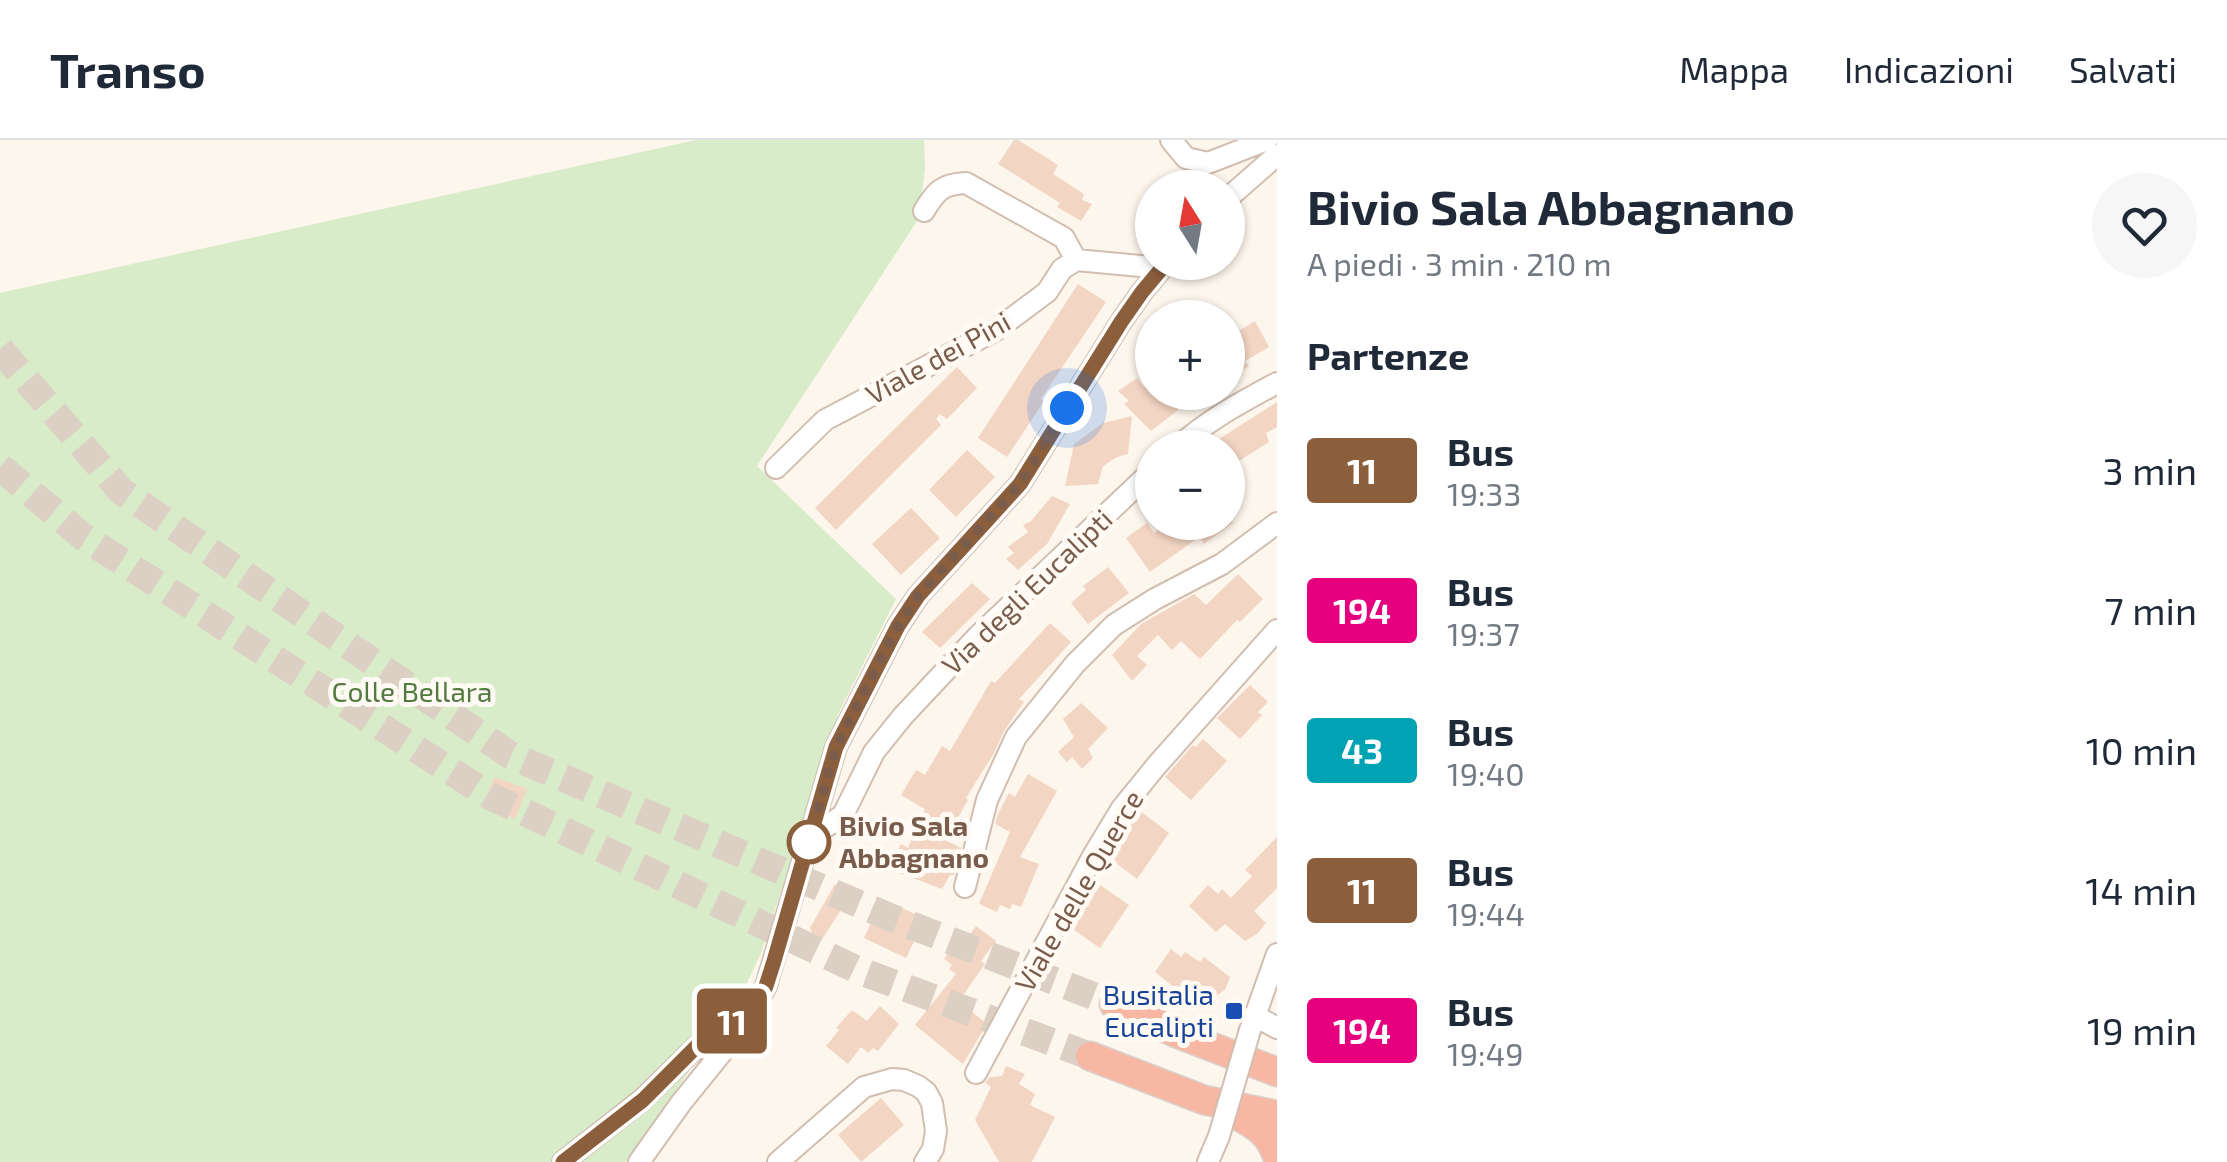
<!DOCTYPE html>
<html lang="it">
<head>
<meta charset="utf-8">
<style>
  body { margin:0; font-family:"Exo 2",sans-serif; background:#f6f6f7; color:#1f2937; height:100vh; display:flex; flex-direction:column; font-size:38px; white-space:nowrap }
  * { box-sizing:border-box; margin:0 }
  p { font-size:32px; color:#747a83 }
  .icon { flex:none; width:55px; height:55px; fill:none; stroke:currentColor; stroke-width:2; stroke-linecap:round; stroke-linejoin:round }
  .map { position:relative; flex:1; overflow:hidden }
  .sheet { display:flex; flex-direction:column; background:#fff; width:950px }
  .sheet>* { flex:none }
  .badge { padding:0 20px; border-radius:8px; font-size:35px; line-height:65px }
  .needle { width:65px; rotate:349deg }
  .tools { position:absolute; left:1135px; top:30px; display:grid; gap:20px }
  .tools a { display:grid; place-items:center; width:110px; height:110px; border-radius:50%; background:#fff; box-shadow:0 2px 8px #0004; font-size:50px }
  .you { position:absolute; width:50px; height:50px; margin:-25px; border:8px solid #fff; border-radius:50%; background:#1a73e8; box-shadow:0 0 0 15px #1a73e833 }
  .map>.badge { position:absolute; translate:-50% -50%; box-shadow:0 0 0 5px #fff }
  h2 { padding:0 30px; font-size:38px; line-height:90px }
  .round { display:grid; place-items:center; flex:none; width:105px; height:105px; border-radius:52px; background:#f6f6f7 }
  .overview { display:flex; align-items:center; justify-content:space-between; height:170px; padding:0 30px }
  h1 { font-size:48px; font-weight:700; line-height:75px }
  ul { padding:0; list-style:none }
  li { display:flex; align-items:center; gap:30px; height:140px; padding:0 30px }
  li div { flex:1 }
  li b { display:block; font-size:38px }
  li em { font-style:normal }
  li .badge { min-width:110px; font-weight:700; text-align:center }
  header { display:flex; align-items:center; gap:60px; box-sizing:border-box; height:140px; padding:0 50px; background:#fff; border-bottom:2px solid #e0e1e3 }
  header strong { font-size:48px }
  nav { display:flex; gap:55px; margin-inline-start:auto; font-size:35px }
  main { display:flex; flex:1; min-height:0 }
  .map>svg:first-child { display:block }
  .green { fill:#d8ecc9 }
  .building { fill:#f3d5c3 }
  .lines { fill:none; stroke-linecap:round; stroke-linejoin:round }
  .highway-tunnel { stroke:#dcd0c4; stroke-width:28; stroke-dasharray:28 14; stroke-linecap:butt }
  .minor-casing { stroke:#d1beb0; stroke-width:24 }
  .highway-casing { stroke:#dad1cd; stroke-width:31 }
  .minor { stroke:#fff; stroke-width:20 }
  .highway { stroke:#f7b7a3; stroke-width:28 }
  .minor-bridge-casing { stroke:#d1beb0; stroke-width:24; stroke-linecap:butt }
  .minor-bridge { stroke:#fff; stroke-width:20 }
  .line-casing { stroke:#fff; stroke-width:22 }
  .line { stroke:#8b5e3c; stroke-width:15 }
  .walk { stroke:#7a5c4d; stroke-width:10; stroke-dasharray:0 18 }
  .stop-dot { fill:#fff; stroke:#8b5e3c; stroke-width:5 }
  .transit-dot { fill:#1a4fb4; stroke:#fffaf3; stroke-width:4 }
  .labels { text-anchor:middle; stroke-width:10; stroke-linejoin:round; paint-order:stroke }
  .street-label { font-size:28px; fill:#7a5c4d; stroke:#fffaf3 }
  .park-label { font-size:28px; fill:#537a41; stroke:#fffaf3 }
  .stop-label { font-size:28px; font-weight:bold; fill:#7a5c4d; stroke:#fffaf3; text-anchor:start }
  .transit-label { font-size:28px; fill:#164399; stroke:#fffaf3; text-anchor:end }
</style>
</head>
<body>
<header>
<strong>Transo</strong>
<nav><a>Mappa</a><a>Indicazioni</a><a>Salvati</a></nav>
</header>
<main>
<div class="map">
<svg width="1277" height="1022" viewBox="0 0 1277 1022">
  <rect width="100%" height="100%" fill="#fdf6ec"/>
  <path class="green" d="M696,0H924L925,30L919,78L757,326L896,459L839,572L761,813L734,871L713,863L688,933L626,1022H0V153Z"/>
  <path class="building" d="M1014,0H1018L1058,25L1053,34L1084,54L1082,60L1092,64L1081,81L1057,67L1060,63L998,24Z
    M1078,144L1106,162L1041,259L1044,261L1007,317L978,298Z
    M1255,181L1269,207L1245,221L1249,226L1228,239V205L1239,201L1234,194Z
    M957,227L977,248L947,279L940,274L936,279L941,285L836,390L815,368Z
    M1137,238L1144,247L1152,242V252H1169L1182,267L1151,291L1124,264L1129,261L1118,251Z
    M1277,262V287L1266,293L1269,302L1228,328V308H1205Z
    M1132,276L1128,314L1117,317L1103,326L1098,344L1065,346L1074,304L1103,283Z
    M967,310L995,337L956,377L929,350Z
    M1052,356L1070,364L1047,404L1018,430L1006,419L1014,413L1008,407L1028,392L1023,385L1031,381Z
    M911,368L940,398L901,435L872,404Z
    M1169,382H1234L1204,404L1200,398L1195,400L1150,432L1126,398L1147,383L1154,393Z
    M1108,427L1129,453L1088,484L1071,463L1086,450L1083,446Z
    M1238,434L1263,459L1240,482L1237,480L1200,519L1181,501L1172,510L1158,495L1137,516L1147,525L1132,541L1112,515L1141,484L1194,454L1206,465Z
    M972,443L990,459L940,508L922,492Z
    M1050,483L1071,502L1019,559L1024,562L1004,591L994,613L966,658L968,660L945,700L961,708L954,735H950L942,749L889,729L901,704L908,708L925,669L901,655L916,630L925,635L942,606L950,611L991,541L995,543Z
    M1250,545L1268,562L1258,572L1262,575L1240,599L1217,578Z
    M1081,563L1108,588L1088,609L1093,618L1082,629L1072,617L1067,622L1058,612L1074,597L1063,579Z
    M1203,599L1227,621L1191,660L1165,637L1193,605L1196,607Z
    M1028,634L1057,651L1020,717L1039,724L1021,767L1012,764L1010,769L1000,765L997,772L979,764L1010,692L995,684L998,674L1009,653L1015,657Z
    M494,637L527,649L515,679L494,669L491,664L492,659L487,657Z
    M1139,670L1169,693L1137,739L1108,717Z
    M1277,697V748L1254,771L1266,783L1257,794L1245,801L1225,784L1216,792L1189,766L1208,745L1218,754L1222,749L1231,758L1252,736L1245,730Z
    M1097,743L1129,765L1100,808L1070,787L1090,751Z
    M835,744L852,753L817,807L810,788Z
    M898,766L925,779L906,818L864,798L874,776L890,784Z
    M976,786L996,801L981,821L985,824L959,861L987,884L963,924L915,885L956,834L949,829L952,825L944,819L953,806L959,810Z
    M1171,809L1181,817L1185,812L1200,822L1204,817L1230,837L1225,850L1212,858L1194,846L1185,856L1155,832Z
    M880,866L899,884L878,911L873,908L868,913L861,907L848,924L826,906L839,890L836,888L852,870L867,881Z
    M1006,926L1025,934L1019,944L1035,954L1030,965L1055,977L1032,1022H999L975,980L991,947L985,943L990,937L1002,936Z
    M881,958L904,985L861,1022L838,995Z"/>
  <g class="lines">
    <path class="highway-tunnel" d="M0,209L121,351L510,615L887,776L1114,864
      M0,327L82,396L490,656L860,831L1090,916"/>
    <defs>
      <path id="minor" d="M1171,0L1186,18L1208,23L1267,0
        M1228,58L1277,15
        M924,71C936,51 942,44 966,43L1064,98L1076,120
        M1177,308C1207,280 1242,262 1277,243
        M776,328L825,280L996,190L1047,152L1062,129L1076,120L1162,128
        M813,687L827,686L843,675L874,612L903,576L978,496L1152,331
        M965,747L987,660L1016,597L1075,524L1114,485L1155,459L1222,424L1277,383
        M1254,875L1277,888
        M1250,890L1277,814
        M976,933L1093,716L1122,668L1157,625L1277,490
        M563,1022L643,959L725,879L744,885
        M639,1022L681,963L744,885L766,846L836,607L898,486L918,456L1020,344L1121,182L1142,152L1167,122
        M778,1022L864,947L892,939L904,940L918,946L926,952L932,963L936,991L933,1009L925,1022
        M1208,1022L1219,996"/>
      <path id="highway" d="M1114,864L1176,893L1277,932
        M1090,916L1204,960L1277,975
        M1233,973C1254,984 1270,993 1277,1016"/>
    </defs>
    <use href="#minor" class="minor-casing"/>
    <use href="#highway" class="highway-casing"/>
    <use href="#minor" class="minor"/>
    <use href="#highway" class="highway"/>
    <defs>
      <path id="minor-bridge" d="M1219,996L1250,890"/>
    </defs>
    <use href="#minor-bridge" class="minor-bridge-casing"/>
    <use href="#minor-bridge" class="minor-bridge"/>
  </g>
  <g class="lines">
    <defs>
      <path id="line" d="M563,1022L643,960L724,879L744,885L766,846L774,821L836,607L898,486L918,456L1020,344L1121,182L1142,152L1167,122"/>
    </defs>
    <use href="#line" class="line-casing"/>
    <use href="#line" class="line"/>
    <path class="walk" d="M809,702L836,607L898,486L918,456L1020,344L1067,268"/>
  </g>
  <circle class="stop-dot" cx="809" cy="702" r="20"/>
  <rect class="transit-dot" x="1224" y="861" width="20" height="20" rx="5"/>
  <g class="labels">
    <g class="street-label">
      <text transform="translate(938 218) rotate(-29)" y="10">Viale dei Pini</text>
      <text transform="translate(1027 452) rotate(-44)" y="10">Via degli Eucalipti</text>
      <text transform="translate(1079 751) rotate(-60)" y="10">Viale delle Querce</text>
    </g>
    <g class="park-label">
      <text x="412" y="562">Colle Bellara</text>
    </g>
    <g class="stop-label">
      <text x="839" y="696">Bivio Sala<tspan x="839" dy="32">Abbagnano</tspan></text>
    </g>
    <g class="transit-label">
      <text x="1214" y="865">Busitalia<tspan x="1214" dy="32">Eucalipti</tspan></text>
    </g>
  </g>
</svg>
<div class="tools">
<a><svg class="needle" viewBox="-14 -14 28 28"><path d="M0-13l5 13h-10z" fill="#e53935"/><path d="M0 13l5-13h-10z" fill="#747a83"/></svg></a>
<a>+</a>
<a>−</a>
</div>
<div class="you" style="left:1067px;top:268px"></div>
<b class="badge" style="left:732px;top:881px;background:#8b5e3c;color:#fff">11</b>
</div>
<section class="sheet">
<div class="overview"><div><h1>Bivio Sala Abbagnano</h1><p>A piedi · 3 min · 210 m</p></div><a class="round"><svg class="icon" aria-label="heart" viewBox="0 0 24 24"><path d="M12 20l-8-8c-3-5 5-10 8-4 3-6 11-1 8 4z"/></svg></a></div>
<h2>Partenze</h2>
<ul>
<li><span class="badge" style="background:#8b5e3c;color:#fff">11</span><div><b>Bus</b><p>19:33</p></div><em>3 min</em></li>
<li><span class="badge" style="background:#e6007e;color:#fff">194</span><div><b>Bus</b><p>19:37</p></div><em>7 min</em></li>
<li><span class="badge" style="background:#00a3b4;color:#fff">43</span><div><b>Bus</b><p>19:40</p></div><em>10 min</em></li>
<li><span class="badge" style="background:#8b5e3c;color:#fff">11</span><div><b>Bus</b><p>19:44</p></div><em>14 min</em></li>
<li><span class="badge" style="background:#e6007e;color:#fff">194</span><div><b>Bus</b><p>19:49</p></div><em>19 min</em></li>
</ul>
</section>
</main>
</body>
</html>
